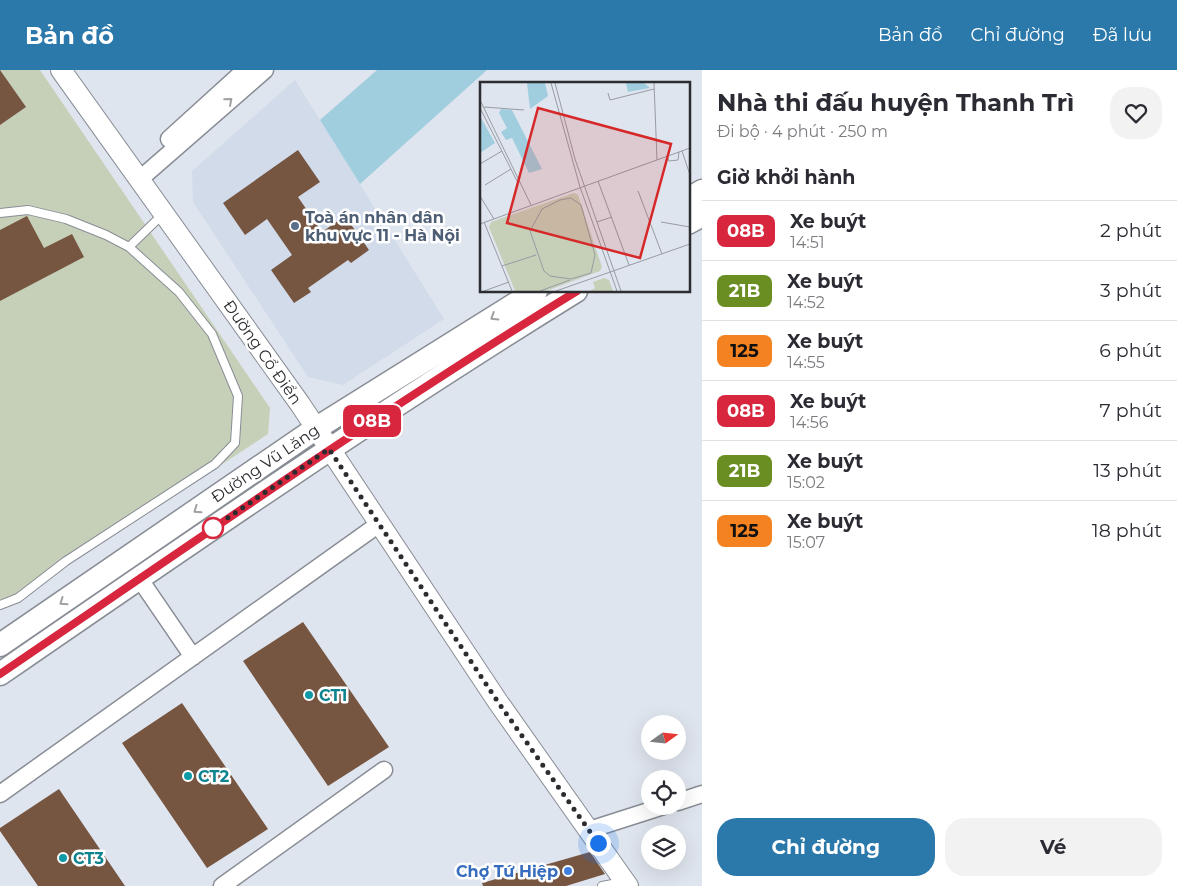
<!DOCTYPE html>
<html lang="vi">
<head>
<meta charset="utf-8">
<style>
  body { margin:0; font-family:Montserrat,sans-serif; background:#f2f2f3; color:#2b2b33; height:100vh; display:flex; flex-direction:column; font-size:19px; white-space:nowrap }
  * { box-sizing:border-box; margin:0 }
  p { font-size:16px; color:#7c7c81 }
  .icon { flex:none; width:28px; height:28px; fill:none; stroke:currentColor; stroke-width:2; stroke-linecap:round; stroke-linejoin:round }
  .map { position:relative; flex:1; overflow:hidden }
  .panel { display:flex; flex-direction:column; background:#fff; width:475px }
  .panel>* { flex:none }
  .badge { padding:0 10px; border-radius:8px; font-size:18px; line-height:32px }
  .needle { width:32px; rotate:75deg }
  .controls { position:absolute; left:641px; top:645px; display:grid; gap:10px }
  .controls a { display:grid; place-items:center; width:45px; height:45px; border-radius:50%; background:#fff; box-shadow:0 5px 20px #0002; font-size:25px }
  .you { position:absolute; width:25px; height:25px; margin:-12px; border:4px solid #fff; border-radius:50%; background:#1a73e8; box-shadow:0 0 0 8px #1a73e833 }
  .map>.badge { position:absolute; translate:-50% -50%; box-shadow:0 0 0 2px #fff }
  h2 { padding:0 15px; font-size:19px; line-height:45px }
  .round { display:grid; place-items:center; flex:none; width:52px; height:52px; border-radius:20px; background:#f2f2f3 }
  .headline { display:flex; align-items:center; justify-content:space-between; height:85px; padding:0 15px }
  h1 { font-size:24px; font-weight:700; line-height:38px }
  .cta { display:flex; gap:10px; margin-top:auto; padding:10px 15px }
  .cta a { flex:1; height:58px; border-radius:20px; background:#2b79ab; color:#fff; font-size:20px; font-weight:700; line-height:58px; text-align:center }
  .cta a+a { background:#f2f2f3; color:#2b2b33 }
  ul { padding:0; list-style:none }
  li { display:flex; align-items:center; gap:15px; height:60px; padding:0 15px; border-top:1px solid #e1e1e2 }
  li div { flex:1 }
  li b { display:block; font-size:19px }
  li em { font-style:normal }
  li .badge { min-width:55px; font-weight:700; text-align:center }
  header { display:flex; align-items:center; gap:30px; box-sizing:border-box; height:70px; padding:0 25px; background:#2b79ab; color:#fff }
  header strong { font-size:24px }
  nav { display:flex; gap:28px; margin-inline-start:auto; font-size:18px }
  main { display:flex; flex:1; min-height:0 }
  .map>svg:first-child { display:block }
  .built { fill:#d1dbea }
  .green { fill:#c6d0b9 }
  .water { fill:#a0cedf }
  .building { fill:#765541 }
  .lines { fill:none; stroke-linecap:round; stroke-linejoin:round }
  .service-casing { stroke:#888d95; stroke-width:10 }
  .minor-casing { stroke:#888d95; stroke-width:19 }
  .tertiary-casing { stroke:#888d95; stroke-width:22 }
  .secondary-casing { stroke:#888d95; stroke-width:25 }
  .service { stroke:#fff; stroke-width:8 }
  .minor { stroke:#fff; stroke-width:16 }
  .tertiary { stroke:#fff; stroke-width:20 }
  .secondary { stroke:#fff; stroke-width:22 }
  .oneway { stroke:#a0a0a2 }
  .line-casing { stroke:#fff; stroke-width:11 }
  .line { stroke:#d7263d; stroke-width:8 }
  .walk { stroke:#2b2d31; stroke-width:5; stroke-dasharray:0 9 }
  .service-dot { fill:#5c6f8a; stroke:#fff; stroke-width:2 }
  .stop-dot { fill:#fff; stroke:#d7263d; stroke-width:2.5 }
  .culture-dot { fill:#0f9aa8; stroke:#fff; stroke-width:2 }
  .shop-dot { fill:#3f7fe0; stroke:#fff; stroke-width:2 }
  .labels { text-anchor:middle; stroke-width:5; stroke-linejoin:round; paint-order:stroke }
  .service-label { font-size:16px; font-weight:bold; fill:#4e5e75; stroke:#fff; text-anchor:start }
  .street-label { font-size:16px; fill:#2b2d31; stroke:#fff }
  .culture-label { font-size:16px; font-weight:bold; fill:#0d838f; stroke:#fff; text-anchor:start }
  .shop-label { font-size:16px; font-weight:bold; fill:#366cbe; stroke:#fff; text-anchor:end }
  .inset-road { fill:none; stroke:#979ba2; stroke-width:1 }
  .view { fill:#d62828; fill-opacity:0.15; stroke:#d62828; stroke-width:2.5 }
  .inset-edge { fill:none; stroke:#2b2d31; stroke-width:2.5 }
</style>
</head>
<body>
<header>
<strong>Bản đồ</strong>
<nav><a>Bản đồ</a><a>Chỉ đường</a><a>Đã lưu</a></nav>
</header>
<main>
<div class="map">
<svg width="702" height="816" viewBox="0 0 702 816">
  <rect width="100%" height="100%" fill="#dfe5ee"/>
  <path class="built" d="M295,10L444,249L343,315L308,307L193,132L192,101Z"/>
  <path class="green" d="M0,0H40L270,338L268,364L0,540Z"/>
  <path class="water" d="M377,0H487L360,114L320,50Z"/>
  <path class="building" d="M0,0L26,37L0,55Z
    M298,80L320,112L298,127L322,162L345,146L369,180L351,193L348,190L308,218L311,222L294,233L271,200L292,185L267,149L245,165L223,133Z
    M27,146L44,178L72,164L84,187L0,231V160Z
    M303,552L389,677L328,716L243,591Z
    M182,633L268,759L207,798L122,673Z
    M59,719L125,816H38L0,761V758Z
    M590,782L605,804L566,816H483L482,813Z"/>
  <g class="lines">
    <defs>
      <path id="service" d="M0,143L28,140L66,149L106,165L129,177L179,222L212,264L238,326L235,373L215,394L66,491L18,528L0,535
        M129,177L163,144
        M602,816L623,812"/>
      <path id="minor" d="M169,69L245,0
        M140,109L265,0
        M139,508L193,587
        M0,724L379,454
        M678,732L702,724
        M589,760L664,736
        M222,816L384,700"/>
      <path id="tertiary" d="M61,0L300,334L498,632L628,816"/>
      <path id="secondary" d="M688,129L702,121
        M688,153L702,145
        M0,575L315,359L536,221
        M0,604C190,473 380,342 576,221"/>
    </defs>
    <use href="#service" class="service-casing"/>
    <use href="#minor" class="minor-casing"/>
    <use href="#tertiary" class="tertiary-casing"/>
    <use href="#secondary" class="secondary-casing"/>
    <use href="#service" class="service"/>
    <use href="#minor" class="minor"/>
    <use href="#tertiary" class="tertiary"/>
    <use href="#secondary" class="secondary"/>
  </g>
  <defs><path id="oneway-chevron" d="M-2-3.5L2.5 0L-2 3.5" fill="none" stroke-width="1.6" stroke-linecap="round" stroke-linejoin="round" transform="scale(1.25)"/></defs>
  <g class="oneway">
    <use href="#oneway-chevron" transform="translate(229 31) rotate(-41)"/>
    <use href="#oneway-chevron" transform="translate(494 247) rotate(148)"/>
    <use href="#oneway-chevron" transform="translate(197 440) rotate(145)"/>
    <use href="#oneway-chevron" transform="translate(63 532) rotate(145)"/>
  </g>
  <g class="lines">
    <defs>
      <path id="line" d="M0,604C191,474 380,342 577,221"/>
    </defs>
    <use href="#line" class="line-casing"/>
    <use href="#line" class="line"/>
    <path class="walk" d="M213,458L329,379L498,632L598,773"/>
  </g>
  <circle class="service-dot" cx="295" cy="156" r="5"/>
  <circle class="stop-dot" cx="213" cy="458" r="10"/>
  <g class="culture-dot">
    <circle cx="309" cy="625" r="5"/>
    <circle cx="188" cy="706" r="5"/>
    <circle cx="63" cy="788" r="5"/>
  </g>
  <circle class="shop-dot" cx="568" cy="801" r="5"/>
  <g class="labels">
    <g class="service-label">
      <text x="305" y="153">Toà án nhân dân<tspan x="305" dy="18">khu vực 11 - Hà Nội</tspan></text>
    </g>
    <g class="street-label">
      <text transform="translate(263 282) rotate(55)" y="6">Đường Cổ Điển</text>
      <text transform="translate(265 393) rotate(-34)" y="6">Đường Vũ Lăng</text>
    </g>
    <g class="culture-label">
      <text x="319" y="631">CT1</text>
      <text x="198" y="712">CT2</text>
      <text x="73" y="794">CT3</text>
    </g>
    <g class="shop-label">
      <text x="558" y="807">Chợ Tứ Hiệp</text>
    </g>
  </g>
  <g transform="translate(480 12)">
    <rect width="210" height="210" fill="#dfe5ee"/>
    <path d="M94,111L98,113L122,185L120,189L66,209H35L9,145L11,140ZM124,196L129,198L133,209H110L115,206L113,200Z" fill="#c6d0b9"/>
    <path d="M47,1H65L68,14L50,27ZM146,1H164L170,6L148,10ZM21,27L32,28L62,87L49,91L32,56L26,58L21,50L27,46L19,31ZM0,34L15,61L0,71Z" fill="#a0cedf"/>
    <path class="inset-road" d="M71,1L100,105L137,209M75,1L95,77L141,209M174,1L177,78M128,11L130,18L174,7M0,18L51,123M4,25L44,28M0,26L38,101M202,69L210,93M187,74L189,79L198,78L199,70M0,82L22,69M118,99L149,183M5,103L31,87M158,109L182,172M0,114L14,137M91,116L101,123L115,173L111,191L91,197L70,194L64,189L50,149L62,127L80,118ZM4,140L32,209M117,140L132,135M181,140L210,145M0,142L210,66M22,184L56,173M4,209L29,200M60,209L90,198M76,209L210,162"/>
    <path class="view" d="M58,26L191,62L160,176L27,141Z"/>
    <rect width="210" height="210" class="inset-edge"/>
  </g>
</svg>
<div class="controls">
<a><svg class="needle" viewBox="-14 -14 28 28"><path d="M0-13l5 13h-10z" fill="#e53935"/><path d="M0 13l5-13h-10z" fill="#7c7c81"/></svg></a>
<a><svg class="icon" aria-label="locate" viewBox="0 0 24 24"><circle cx="12" cy="12" r="6"/><path d="M12 2v4M12 18v4M2 12h4M18 12h4"/></svg></a>
<a><svg class="icon" aria-label="layers" viewBox="0 0 24 24"><path d="M12 4l9 5-9 5-9-5zM3 14l9 5 9-5"/></svg></a>
</div>
<div class="you" style="left:598px;top:773px"></div>
<b class="badge" style="left:372px;top:351px;background:#d7263d;color:#fff">08B</b>
</div>
<section class="panel">
<div class="headline"><div><h1>Nhà thi đấu huyện Thanh Trì</h1><p>Đi bộ · 4 phút · 250 m</p></div><a class="round"><svg class="icon" aria-label="heart" viewBox="0 0 24 24"><path d="M12 20l-8-8c-3-5 5-10 8-4 3-6 11-1 8 4z"/></svg></a></div>
<h2>Giờ khởi hành</h2>
<ul>
<li><span class="badge" style="background:#d7263d;color:#fff">08B</span><div><b>Xe buýt</b><p>14:51</p></div><em>2 phút</em></li>
<li><span class="badge" style="background:#6b8e23;color:#fff">21B</span><div><b>Xe buýt</b><p>14:52</p></div><em>3 phút</em></li>
<li><span class="badge" style="background:#f58220;color:#111">125</span><div><b>Xe buýt</b><p>14:55</p></div><em>6 phút</em></li>
<li><span class="badge" style="background:#d7263d;color:#fff">08B</span><div><b>Xe buýt</b><p>14:56</p></div><em>7 phút</em></li>
<li><span class="badge" style="background:#6b8e23;color:#fff">21B</span><div><b>Xe buýt</b><p>15:02</p></div><em>13 phút</em></li>
<li><span class="badge" style="background:#f58220;color:#111">125</span><div><b>Xe buýt</b><p>15:07</p></div><em>18 phút</em></li>
</ul>
<div class="cta"><a>Chỉ đường</a><a>Vé</a></div>
</section>
</main>
</body>
</html>
